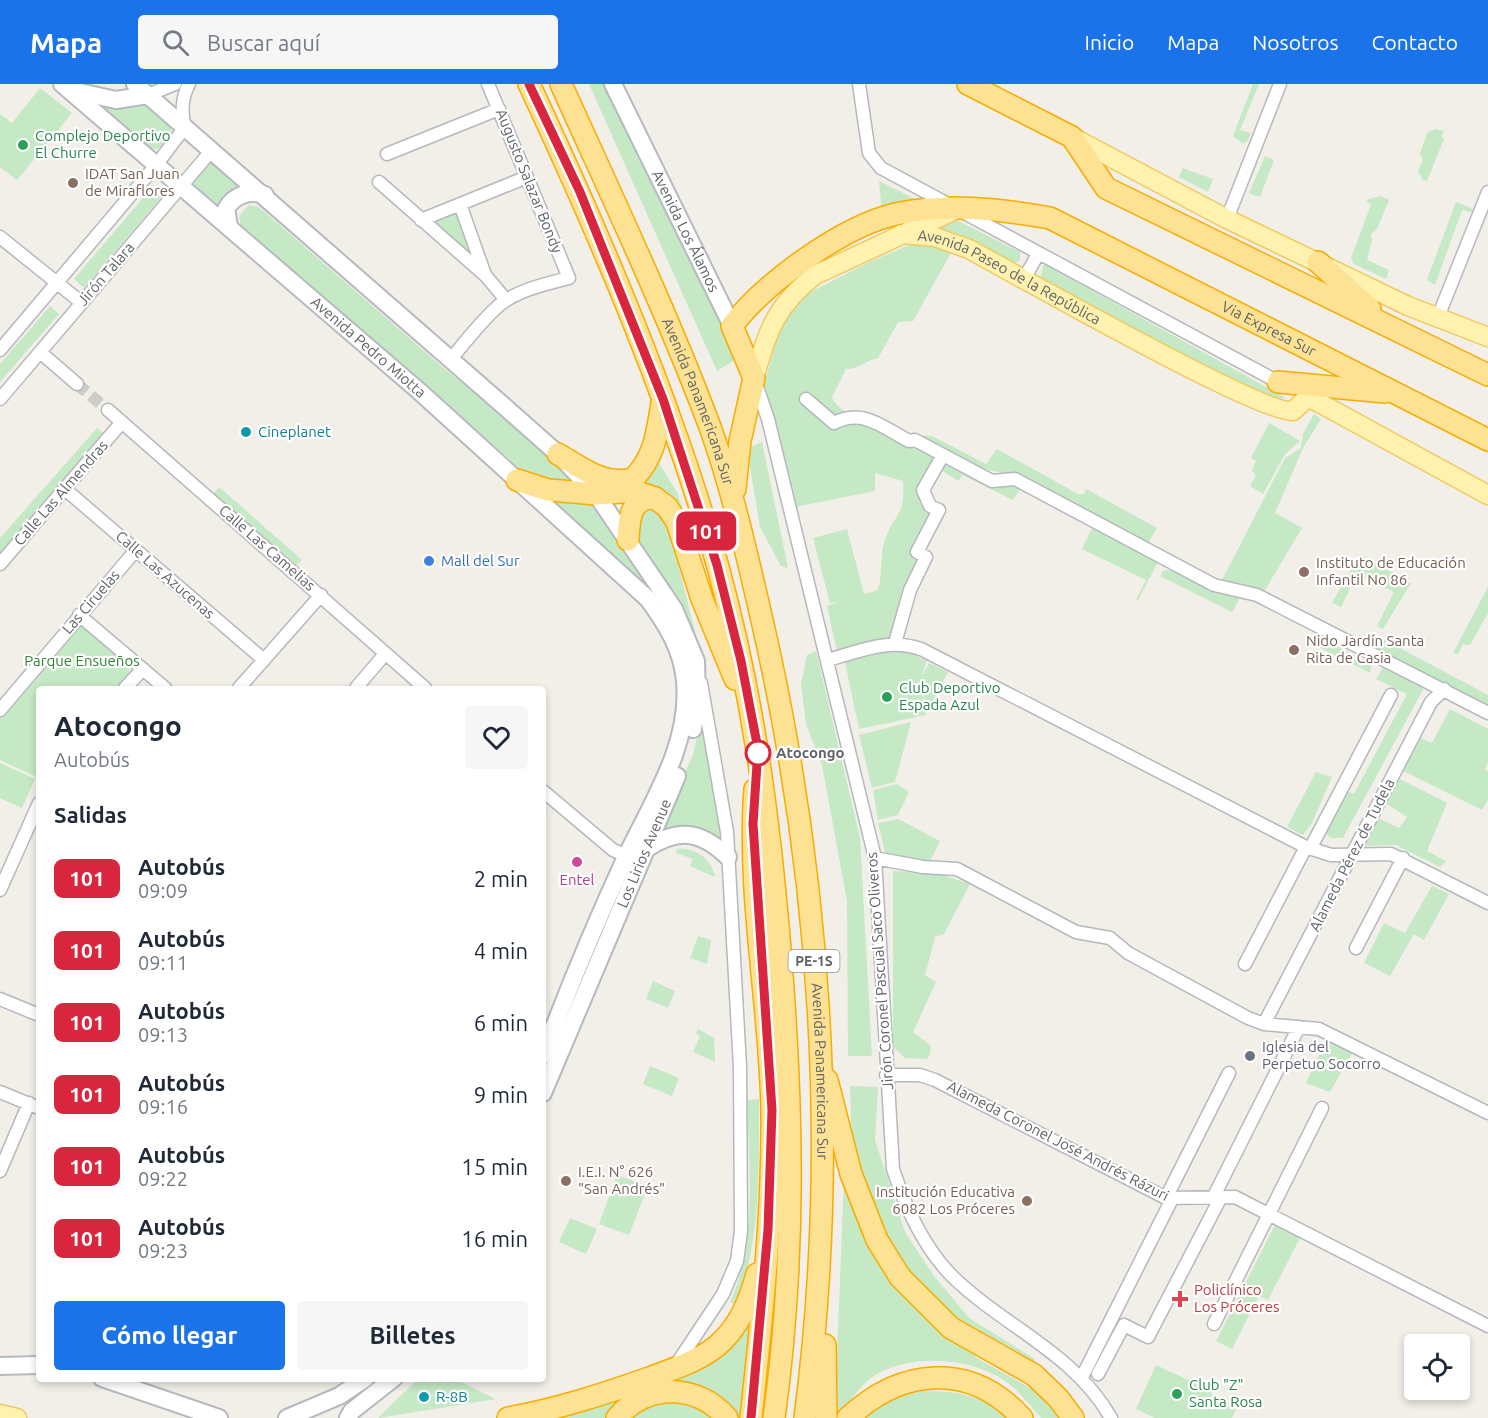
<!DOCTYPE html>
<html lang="es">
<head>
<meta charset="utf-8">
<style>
  body { margin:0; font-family:Ubuntu,sans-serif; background:#f6f6f7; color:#1f2937; height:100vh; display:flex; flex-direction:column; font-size:22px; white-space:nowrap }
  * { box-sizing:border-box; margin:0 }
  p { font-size:20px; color:#747a83 }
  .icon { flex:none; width:33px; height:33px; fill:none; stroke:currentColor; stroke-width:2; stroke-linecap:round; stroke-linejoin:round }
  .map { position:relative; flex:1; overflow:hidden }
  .side { position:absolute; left:36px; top:602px; width:510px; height:696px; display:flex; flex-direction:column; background:#fff; border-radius:6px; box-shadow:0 3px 9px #0003 }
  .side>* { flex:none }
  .badge { padding:0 12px; border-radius:9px; font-size:21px; line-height:39px }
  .controls { position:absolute; left:1404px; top:1250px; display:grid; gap:12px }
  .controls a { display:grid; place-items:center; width:66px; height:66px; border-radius:6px; background:#fff; box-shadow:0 3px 9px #0003; font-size:30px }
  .map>.badge { position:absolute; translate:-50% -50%; box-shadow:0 0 0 3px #fff }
  h2 { padding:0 18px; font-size:22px; line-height:54px }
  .round { display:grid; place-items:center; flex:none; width:63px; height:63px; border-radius:6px; background:#f6f6f7 }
  .overview { display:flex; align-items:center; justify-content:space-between; height:102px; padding:0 18px }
  h1 { font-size:28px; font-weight:700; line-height:45px }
  .action { display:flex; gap:12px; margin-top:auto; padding:12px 18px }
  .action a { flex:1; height:69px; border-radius:6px; background:#1a73e8; color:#fff; font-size:24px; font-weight:700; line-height:69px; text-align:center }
  .action a+a { background:#f6f6f7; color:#1f2937 }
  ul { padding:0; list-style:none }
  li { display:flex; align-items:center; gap:18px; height:72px; padding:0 18px }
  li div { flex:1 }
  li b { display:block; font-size:22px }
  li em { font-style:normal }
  li .badge { min-width:66px; font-weight:700; text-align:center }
  header { display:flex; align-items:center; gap:36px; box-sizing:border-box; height:84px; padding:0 30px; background:#1a73e8; color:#fff }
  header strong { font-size:28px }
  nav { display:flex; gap:33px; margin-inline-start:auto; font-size:21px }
  .search { width:420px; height:54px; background:#f6f6f7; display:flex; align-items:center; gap:15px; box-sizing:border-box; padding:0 21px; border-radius:6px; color:#747a83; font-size:22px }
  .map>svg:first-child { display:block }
  .green { fill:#c5e8c5 }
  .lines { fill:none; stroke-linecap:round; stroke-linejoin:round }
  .street-tunnel { stroke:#ccccc8; stroke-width:12; stroke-dasharray:12 6; stroke-linecap:butt }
  .street-casing { stroke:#b5b8bc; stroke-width:15 }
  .secondary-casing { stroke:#b6babf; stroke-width:20 }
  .primary-casing { stroke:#f2c960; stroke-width:21 }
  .highway-casing { stroke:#f9ab00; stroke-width:24 }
  .street { stroke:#fff; stroke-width:12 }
  .secondary { stroke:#fff; stroke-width:16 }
  .primary { stroke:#fff2af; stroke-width:18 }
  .highway { stroke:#fde293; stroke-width:21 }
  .line-casing { stroke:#fff; stroke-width:14 }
  .line { stroke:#d7263d; stroke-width:9 }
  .leisure-dot { fill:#2e9e5b; stroke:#fff; stroke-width:2 }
  .education-dot { fill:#8d6e63; stroke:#fff; stroke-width:2 }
  .culture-dot { fill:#0f9aa8; stroke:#fff; stroke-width:2 }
  .shop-dot { fill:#3f7fe0; stroke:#fff; stroke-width:2 }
  .stop-dot { fill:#fff; stroke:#d7263d; stroke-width:3 }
  .hotel-dot { fill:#d1479c; stroke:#fff; stroke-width:2 }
  .worship-dot { fill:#6b7280; stroke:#fff; stroke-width:2 }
  .health-dot { fill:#e0444e; stroke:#fff; stroke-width:2 }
  .labels { text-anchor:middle; stroke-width:4.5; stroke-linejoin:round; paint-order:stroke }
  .shield { fill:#fff; stroke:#8f9295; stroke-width:1.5 }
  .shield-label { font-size:14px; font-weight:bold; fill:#5f6368 }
  .leisure-label { font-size:15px; fill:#27864d; stroke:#fff; text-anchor:start }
  .education-label { font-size:15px; fill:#785e54; stroke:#fff; text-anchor:start }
  .street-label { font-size:15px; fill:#5f6368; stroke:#fff }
  .culture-label { font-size:15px; fill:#0d838f; stroke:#fff; text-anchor:start }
  .shop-label { font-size:15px; fill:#366cbe; stroke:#fff; text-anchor:start }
  .park-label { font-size:15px; fill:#348238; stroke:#fff }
  .stop-label { font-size:15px; font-weight:bold; fill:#5f6368; stroke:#fff; text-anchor:start }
  .hotel-label { font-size:15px; fill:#b23c85; stroke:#fff }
  .worship-label { font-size:15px; fill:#5b616d; stroke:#fff; text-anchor:start }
  .health-label { font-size:15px; fill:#be3a42; stroke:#fff; text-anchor:start }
</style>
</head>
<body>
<header>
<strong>Mapa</strong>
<div class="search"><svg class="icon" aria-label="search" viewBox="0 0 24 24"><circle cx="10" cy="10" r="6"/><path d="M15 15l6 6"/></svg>Buscar aquí</div>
<nav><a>Inicio</a><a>Mapa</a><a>Nosotros</a><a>Contacto</a></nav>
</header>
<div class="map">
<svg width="1488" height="1334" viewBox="0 0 1488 1334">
  <rect width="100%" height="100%" fill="#f1efe8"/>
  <path class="green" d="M589,0H607L740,273L717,287Z
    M1253,0H1259L1240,46L1251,49L1247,58L1242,59L1233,52Z
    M40,4L72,29L17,96L0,83V30L12,39Z
    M148,19L171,41L170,53L158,65L148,64L100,23L124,24Z
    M1436,45L1444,47L1441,53L1444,55L1427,97L1423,96L1418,87L1423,76L1420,69L1428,48Z
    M1265,72L1274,76L1260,113L1249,109Z
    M212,74L247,106L223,127L190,99Z
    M1183,84L1213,95L1208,108L1179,93Z
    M879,97L1020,168V177L1012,179L912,143L888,145L883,140Z
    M154,101L164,110L84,204L74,195Z
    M1380,112L1389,116L1377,145L1371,150L1372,156L1367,176L1389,186L1386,195L1354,180L1351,174L1371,121L1366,116Z
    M1456,118L1473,125L1471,128L1462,126L1435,201L1427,196Z
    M249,121L259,123L447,287L519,341L577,398H542L522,386L241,143L239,132Z
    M452,128L459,130L474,175L437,143V137Z
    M929,159L952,167L913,237L898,238L878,274C865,277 859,285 846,285L832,313C838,334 917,363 939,374L920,404L933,431L896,555L837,567L827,522L840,517L830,519L813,454L847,445L864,510L878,506C883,489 880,473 884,459C893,430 906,433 903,397L875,389V407L795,423L764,301L782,236L809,209L869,178L907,162Z
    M1044,180L1284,313L1280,323L1039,198Z
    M50,222L59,230L0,298V280Z
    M1314,330L1321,335L1303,364L1275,429L1302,444L1262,511L1222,496L1285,374L1301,364L1303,350Z
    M1269,339L1300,357L1285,370L1263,410L1250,402L1256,391L1252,387L1256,377L1251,374Z
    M97,344L107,352L0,474V454Z
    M920,351L932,352L986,380L997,365L1078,410H1084L1086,405L1157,444L1147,461L1007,390L970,382Z
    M762,358L788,484L781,482L760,443L747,365Z
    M657,368L660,381L677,408L690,448L643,402L640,395Z
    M943,373L1020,405L1013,416L962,391L959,397L937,384Z
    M219,403L302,476L297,481L213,410Z
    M544,413L592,417L663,523Z
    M648,425L656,427L669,442L697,556L687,533L633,448L637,430Z
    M1093,442L1157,475V480L1138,516L1136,515L1146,496L1082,465Z
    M1360,470L1411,499L1383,545L1377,542L1394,508L1357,490L1341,523L1332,519Z
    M1164,486L1187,489L1237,509L1239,516L1232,528L1160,492Z
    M1488,503V529L1470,561L1463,560L1458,570L1453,569Z
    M79,541L84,543L128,582L130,589L117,604H39V694L0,676V635L22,602Z
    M1314,550L1371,580L1370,589L1307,557Z
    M1381,554L1488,611V625L1371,566Z
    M894,565L920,570L919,574L927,576L921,594L929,579L948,588L928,626L922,606L926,631L859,645L845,578L851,574Z
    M816,567L860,754L872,972H848L847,817L822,681L806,640L801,600L807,571Z
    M1386,578L1426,600L1343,754H1331L1325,749L1346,707L1354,710L1407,610L1376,595Z
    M1450,625L1488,645V679L1485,685L1488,688V716L1482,726L1403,687L1421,654L1432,659Z
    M702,632L722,753L717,756L663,748L661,742L693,671Z
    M911,638L895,698L872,704L859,651Z
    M0,679L35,695L22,724L0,714Z
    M1316,688L1332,693L1312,739L1303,751L1287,743Z
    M1400,695L1447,719L1427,767L1446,777L1440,783L1396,761L1360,762L1376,733L1399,744L1407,733L1384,718Z
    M897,700L909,708L898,731L878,736L873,706Z
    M898,735L940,757L929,779L885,768L878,739Z
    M677,765C695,763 712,775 715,793L690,782L693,775L676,769Z
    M893,787L940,790L970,800L944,850L935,853L925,891L936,898L913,948L931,962L930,970L927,975L905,974L893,963Z
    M1432,802L1449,810L1424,856L1414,850L1390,892L1364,879L1384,839L1405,849Z
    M698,852L711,856L707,880L690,874Z
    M653,897L675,907L668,924L646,915Z
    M698,945L714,954L715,978L693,968L700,952L696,949Z
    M1328,952L1354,966L1330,1008L1306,999Z
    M650,982L679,994L672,1012L643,1000Z
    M850,1002L878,1003L875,1056L905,1148L934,1192L969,1234L1035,1275V1283C1009,1268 965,1248 943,1229C894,1189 865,1118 853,1057C850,1040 851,1020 850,1002Z
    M759,1015C759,1087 761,1152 737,1222L730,1218C758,1157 749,1083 747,1016Z
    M617,1091L648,1102L629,1151L599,1140Z
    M844,1096C854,1117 857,1140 869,1160C894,1208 932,1242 976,1273C1000,1289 1053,1312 1067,1334H1041C1029,1320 1018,1305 1002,1295C967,1273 906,1269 871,1294C857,1305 848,1320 840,1334H831L837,1271Z
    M570,1134L597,1145L586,1170L559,1158Z
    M1276,1139L1301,1152L1268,1216L1259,1212L1232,1265L1216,1257Z
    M758,1206L740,1334C735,1331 736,1327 732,1323C718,1307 683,1297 662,1294L685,1283Z
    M1156,1281L1209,1306L1215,1315L1236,1326L1232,1334H1155L1136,1325Z
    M419,1294L455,1295L496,1315L378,1334Z
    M925,1307C958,1307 984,1312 1010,1334H866C885,1318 900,1311 925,1307Z
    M623,1313L608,1334H533Z
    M673,1314L705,1327L712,1334H625L630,1328Z"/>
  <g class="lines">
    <path class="street-tunnel" d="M77,300L108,326"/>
    <defs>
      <path id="street" d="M859,0L869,69L881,84L1282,300
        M148,11L175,0
        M387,70L499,25
        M379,98L486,192L506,216
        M460,120L485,191
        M1227,135L1280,0
        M421,136L527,93
        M0,153L82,219
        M1024,195L1038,170
        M1438,233L1488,108
        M0,266L157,80L185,43C181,29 182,13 189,0
        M40,268L77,300
        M451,275C465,258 479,240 495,225C513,207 545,200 569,194L488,0
        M755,297L768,335L875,774L893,1085C905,1122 922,1160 949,1189C1000,1241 1074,1268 1111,1334
        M0,315L212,66
        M806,315L834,339C863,324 882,343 909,357L915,356L992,397L1015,395L1214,501L1257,511L1488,629
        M108,326L425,604
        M66,406L264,576
        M0,480L122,338
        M79,531L165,604
        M895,559L910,506L926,473L917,468L939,426L930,422L923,406L943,371
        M828,576C860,567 888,554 921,565L1306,763L1331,771L1391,770L1488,819
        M125,604L143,585
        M239,604L321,511
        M356,604L385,570
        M0,626L136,466
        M543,707L613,766L627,772
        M1310,765L1391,611
        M875,774L923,783L957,785L1076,848L1110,854L1128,869L1248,934L1264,940L1319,945L1488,1029
        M0,806L39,719
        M1356,864L1403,774
        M1245,880L1306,763
        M0,915L39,931
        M1264,940L1431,618L1444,605
        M886,991H920L935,996L1166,1114L1235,1113L1488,1242
        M0,1008L39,1024
        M0,1087L29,1019
        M1214,1112L1299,943
        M1166,1114L1229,989
        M1214,1240L1322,1024
        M674,1284L723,1210L737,1177L741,1147L740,983L727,748L701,599
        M1098,1290L1124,1241L1148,1253L1221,1113
        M1082,1293L1172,1115"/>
      <g id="secondary">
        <path id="s1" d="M62,0L419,307L648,515C667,541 682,565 685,597C691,660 652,718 626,773C596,838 568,905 543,972"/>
        <path d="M135,0L505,323L558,370L596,410L674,525L696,577L697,618L693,645"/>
        <path id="s2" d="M613,0L732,242"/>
        <path d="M75,7L116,16L148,11"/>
        <path d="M229,142L226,125C234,111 249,106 265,111"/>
        <path d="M646,765C678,744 700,746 728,773"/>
        <path id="s3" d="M543,1009L677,692"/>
        <path d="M0,1282L39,1281"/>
        <path d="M102,1294L219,1334"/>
        <path d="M287,1334L339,1312L366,1294"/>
        <path d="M348,1334L352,1327L394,1294"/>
      </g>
      <g id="primary">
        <path d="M1072,53L1227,135L1408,222L1488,253"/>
        <path id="s4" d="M901,150L935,153L969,165C1013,189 1263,331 1293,327L1307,314L1316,317L1488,411"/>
        <path d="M754,294C768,247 775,222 815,191L955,126"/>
        <path d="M0,1330L17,1334"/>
      </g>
      <g id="highway">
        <path d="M529,0C602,156 671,317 718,483C753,611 769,732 780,865C793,1024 796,1175 774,1334"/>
        <path id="s5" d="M561,0C612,113 666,226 710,343C731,401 745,463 759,523C821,787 840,1065 805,1334"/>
        <path d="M968,0L1072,53L1106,104L1488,291"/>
        <path d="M1318,178L1370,225"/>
        <path d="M1278,298L1385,308"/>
        <path d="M558,370C582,384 603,402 633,395C655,373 657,349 662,319"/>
        <path d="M517,396L548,406L574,408L596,410L634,407L655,414L667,423L677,438L702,515L735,595"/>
        <path id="s6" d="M735,405L740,357L754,294L732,242C764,199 843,142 896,130C946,119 1000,125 1050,134L1488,356"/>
        <path d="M628,456C629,437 629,413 655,414"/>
        <path d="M827,996L851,1090L877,1156L900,1193L951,1244L1034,1291L1058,1314L1073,1334"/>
        <path d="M825,1261L826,1334"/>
        <path d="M508,1334C558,1325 604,1310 652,1293C675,1284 699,1277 718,1261C739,1243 750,1217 757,1190"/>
        <path d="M617,1334C645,1299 698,1299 727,1334"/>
        <path d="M751,1334C762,1232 773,1129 772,1026C770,919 747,812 755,705"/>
        <path d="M848,1334C901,1284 970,1277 1022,1334"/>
      </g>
    </defs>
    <use href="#street" class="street-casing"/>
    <use href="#secondary" class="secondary-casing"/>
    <use href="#primary" class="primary-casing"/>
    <use href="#highway" class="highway-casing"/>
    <use href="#street" class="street"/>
    <use href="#secondary" class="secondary"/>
    <use href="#primary" class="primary"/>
    <use href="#highway" class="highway"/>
  </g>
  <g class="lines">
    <defs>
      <path id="line" d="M529,0L580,108L663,315L717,481L741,577L758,665L753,740L772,1026L768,1146L751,1334"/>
    </defs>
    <use href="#line" class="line-casing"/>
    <use href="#line" class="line"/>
  </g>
  <g class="leisure-dot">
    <circle cx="23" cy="61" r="6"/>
    <circle cx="887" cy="613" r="6"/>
    <circle cx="1177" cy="1310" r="6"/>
  </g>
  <g class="education-dot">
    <circle cx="73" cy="99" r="6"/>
    <circle cx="1304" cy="488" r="6"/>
    <circle cx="1294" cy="566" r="6"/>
    <circle cx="566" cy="1097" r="6"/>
    <circle cx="1027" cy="1117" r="6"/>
  </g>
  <g class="culture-dot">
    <circle cx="246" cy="348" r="6"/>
    <circle cx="424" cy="1313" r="6"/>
  </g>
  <circle class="shop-dot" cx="429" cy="477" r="6"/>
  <circle class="stop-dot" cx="758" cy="669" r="12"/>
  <circle class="hotel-dot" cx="577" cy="778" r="6"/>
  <circle class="worship-dot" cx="1250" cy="972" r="6"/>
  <path class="health-dot" d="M1177 1206h6v6h6v6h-6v6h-6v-6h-6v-6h6z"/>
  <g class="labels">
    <rect class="shield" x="788.5" y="866" width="51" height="22" rx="4.5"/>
    <g class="shield-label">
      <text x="814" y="882">PE-1S</text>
    </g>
    <g class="leisure-label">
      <text x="35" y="57">Complejo Deportivo<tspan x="35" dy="17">El Churre</tspan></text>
      <text x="899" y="609">Club Deportivo<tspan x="899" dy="17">Espada Azul</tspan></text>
      <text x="1189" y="1306">Club "Z"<tspan x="1189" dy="17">Santa Rosa</tspan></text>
    </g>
    <g class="education-label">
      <text x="85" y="95">IDAT San Juan<tspan x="85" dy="17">de Miraflores</tspan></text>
      <text x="1316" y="484">Instituto de Educación<tspan x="1316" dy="17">Infantil No 86</tspan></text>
      <text x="1306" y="562">Nido Jardín Santa<tspan x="1306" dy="17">Rita de Casia</tspan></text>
      <text x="578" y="1093">I.E.I. N° 626<tspan x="578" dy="17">"San Andrés"</tspan></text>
      <text x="1015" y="1113" text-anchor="end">Institución Educativa<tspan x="1015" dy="17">6082 Los Próceres</tspan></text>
    </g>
    <g class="street-label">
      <text transform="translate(529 97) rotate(68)" y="5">Augusto Salazar Bondy</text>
      <text dy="5" stroke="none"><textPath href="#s2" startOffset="164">Avenida Los Álamos</textPath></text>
      <text transform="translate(106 190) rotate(-49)" y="5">Jirón Talara</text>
      <text dy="5" stroke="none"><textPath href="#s4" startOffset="118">Avenida Paseo de la República</textPath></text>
      <text dy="5" stroke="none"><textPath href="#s6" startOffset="771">Via Expresa Sur</textPath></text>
      <text dy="5" stroke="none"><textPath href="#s1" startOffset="404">Avenida Pedro Miotta</textPath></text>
      <text dy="5" stroke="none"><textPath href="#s5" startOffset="346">Avenida Panamericana Sur</textPath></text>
      <text transform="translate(61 409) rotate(-49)" y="5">Calle Las Almendras</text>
      <text transform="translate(267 464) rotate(41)" y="5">Calle Las Camelias</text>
      <text transform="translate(165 491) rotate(41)" y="5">Calle Las Azucenas</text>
      <text transform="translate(91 518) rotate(-49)" y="5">Las Ciruelas</text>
      <text dy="5" stroke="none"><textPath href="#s3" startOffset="260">Los Lirios Avenue</textPath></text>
      <text transform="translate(1352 771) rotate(-63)" y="5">Alameda Pérez de Tudela</text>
      <text transform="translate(880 887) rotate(-94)" y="5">Jirón Coronel Pascual Saco Oliveros</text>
      <text dy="5" stroke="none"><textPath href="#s5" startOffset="1030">Avenida Panamericana Sur</textPath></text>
      <text transform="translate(1058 1057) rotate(27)" y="5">Alameda Coronel José Andrés Rázuri</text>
    </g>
    <g class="culture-label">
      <text x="258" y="353">Cineplanet</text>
      <text x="436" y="1318">R-8B</text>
    </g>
    <g class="shop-label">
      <text x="441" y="482">Mall del Sur</text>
    </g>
    <g class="park-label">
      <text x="82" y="582">Parque Ensueños</text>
    </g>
    <g class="stop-label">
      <text x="776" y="674">Atocongo</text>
    </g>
    <g class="hotel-label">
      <text x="577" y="801">Entel</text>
    </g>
    <g class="worship-label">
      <text x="1262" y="968">Iglesia del<tspan x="1262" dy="17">Perpetuo Socorro</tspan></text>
    </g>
    <g class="health-label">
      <text x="1194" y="1211">Policlínico<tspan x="1194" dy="17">Los Próceres</tspan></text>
    </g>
  </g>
</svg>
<div class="controls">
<a><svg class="icon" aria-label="locate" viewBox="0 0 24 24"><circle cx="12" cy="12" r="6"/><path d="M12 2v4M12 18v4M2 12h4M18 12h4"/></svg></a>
</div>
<b class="badge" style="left:706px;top:447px;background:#d7263d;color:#fff">101</b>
<section class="side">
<div class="overview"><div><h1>Atocongo</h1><p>Autobús</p></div><a class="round"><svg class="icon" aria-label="heart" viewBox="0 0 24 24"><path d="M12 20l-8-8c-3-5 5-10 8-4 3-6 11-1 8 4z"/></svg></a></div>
<h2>Salidas</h2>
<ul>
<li><span class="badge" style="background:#d7263d;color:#fff">101</span><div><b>Autobús</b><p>09:09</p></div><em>2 min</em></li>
<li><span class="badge" style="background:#d7263d;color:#fff">101</span><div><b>Autobús</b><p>09:11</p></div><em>4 min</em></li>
<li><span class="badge" style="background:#d7263d;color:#fff">101</span><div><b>Autobús</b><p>09:13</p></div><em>6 min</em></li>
<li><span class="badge" style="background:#d7263d;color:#fff">101</span><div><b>Autobús</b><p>09:16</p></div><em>9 min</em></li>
<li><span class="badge" style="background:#d7263d;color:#fff">101</span><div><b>Autobús</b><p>09:22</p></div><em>15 min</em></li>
<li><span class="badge" style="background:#d7263d;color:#fff">101</span><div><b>Autobús</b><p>09:23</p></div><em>16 min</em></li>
</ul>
<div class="action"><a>Cómo llegar</a><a>Billetes</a></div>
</section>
</div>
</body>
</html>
